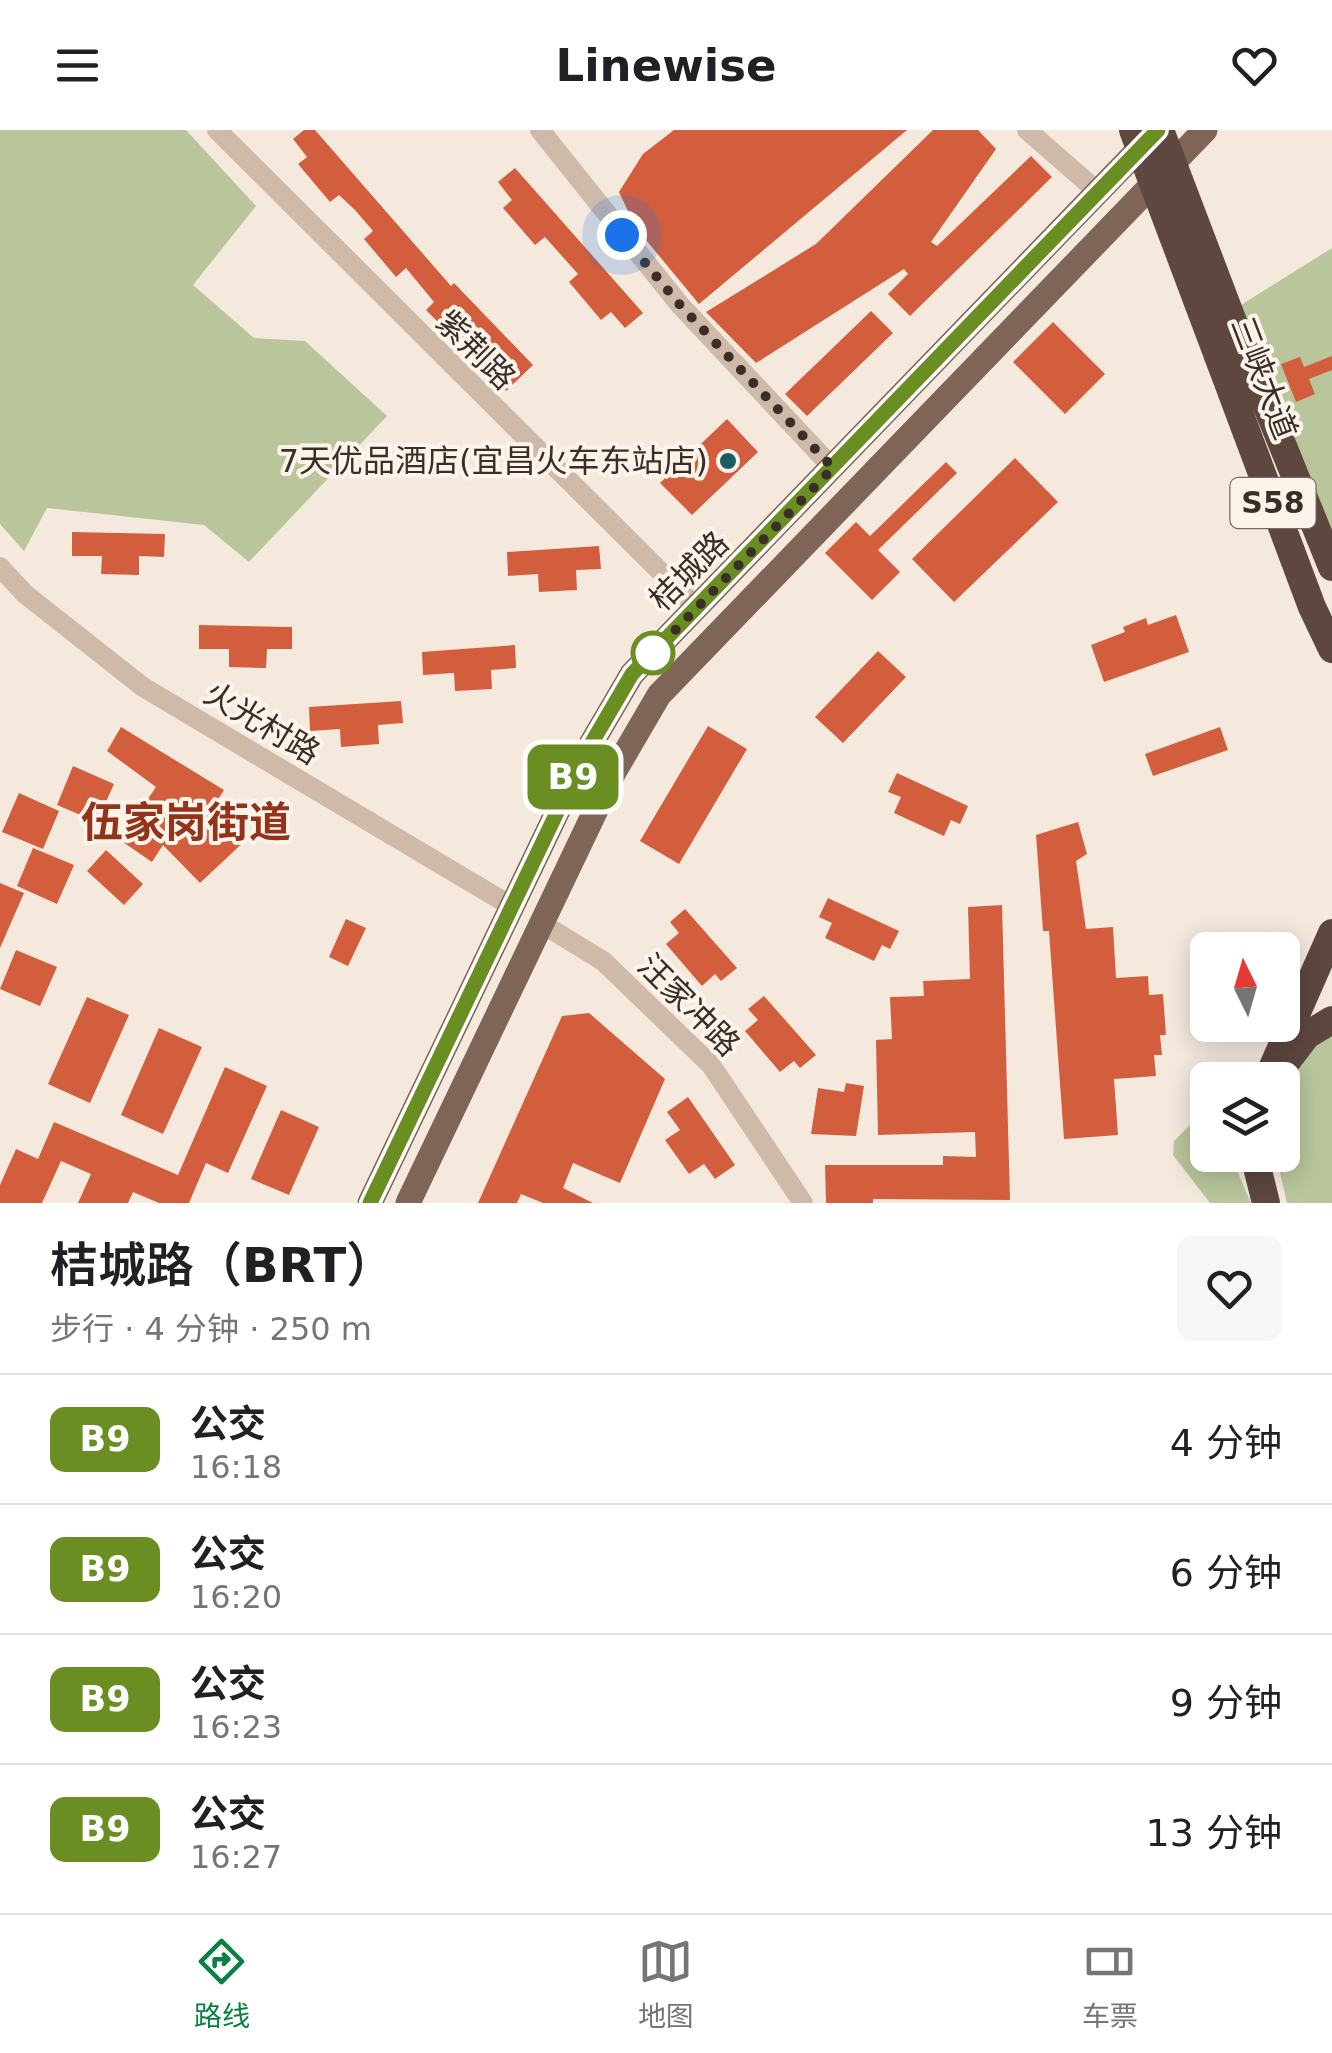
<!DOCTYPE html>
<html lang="zh">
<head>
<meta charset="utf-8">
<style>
  body { margin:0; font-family:"DejaVu Sans","Noto Sans SC",sans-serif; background:#f6f6f6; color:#202124; height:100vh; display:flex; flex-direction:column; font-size:38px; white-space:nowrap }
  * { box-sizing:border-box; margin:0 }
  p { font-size:32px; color:#757577 }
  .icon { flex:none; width:55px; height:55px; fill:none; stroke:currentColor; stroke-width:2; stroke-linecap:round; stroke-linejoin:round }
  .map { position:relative; height:1073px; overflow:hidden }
  .sheet { display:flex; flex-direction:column; background:#fff; flex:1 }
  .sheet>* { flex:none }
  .badge { padding:0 20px; border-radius:15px; font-size:35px; line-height:65px }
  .needle { width:65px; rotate:355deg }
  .tools { position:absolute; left:1190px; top:802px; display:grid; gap:20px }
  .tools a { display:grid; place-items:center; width:110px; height:110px; border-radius:15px; background:#fff; box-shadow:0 5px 25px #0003; font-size:50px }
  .you { position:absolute; width:50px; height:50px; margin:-25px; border:8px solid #fff; border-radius:50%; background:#1a73e8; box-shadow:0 0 0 15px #1a73e833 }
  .map>.badge { position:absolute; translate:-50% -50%; box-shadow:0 0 0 5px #fff }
  .round { display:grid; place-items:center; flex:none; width:105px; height:105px; border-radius:15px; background:#f6f6f6 }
  .overview { display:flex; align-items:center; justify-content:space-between; height:170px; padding:0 50px }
  h1 { font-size:48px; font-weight:600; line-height:75px }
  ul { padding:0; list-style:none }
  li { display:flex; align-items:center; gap:30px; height:130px; padding:0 50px; border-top:2px solid #e0e0e0 }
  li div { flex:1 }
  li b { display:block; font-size:38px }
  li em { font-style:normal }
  li .badge { min-width:110px; font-weight:700; text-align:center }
  header { display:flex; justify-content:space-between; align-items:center; height:130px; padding:0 50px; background:#fff; font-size:45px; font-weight:600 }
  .dock { display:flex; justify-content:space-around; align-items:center; height:140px; border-top:2px solid #e0e0e0; background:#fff; font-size:28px; color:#757577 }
  .dock a { display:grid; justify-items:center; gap:5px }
  .dock .active { color:#0b8043 }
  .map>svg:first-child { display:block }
  .green { fill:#b9c69b }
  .building { fill:#d25e3e }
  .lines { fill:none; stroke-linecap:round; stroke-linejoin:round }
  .minor { stroke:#cfb9a8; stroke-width:20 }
  .major { stroke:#7f6458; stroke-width:25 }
  .highway { stroke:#5d473f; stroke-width:28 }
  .highway-bridge { stroke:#5d473f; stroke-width:28 }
  .line-casing { stroke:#fff; stroke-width:22 }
  .line { stroke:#6b8e23; stroke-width:15 }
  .walk { stroke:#3b2e29; stroke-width:10; stroke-dasharray:0 18 }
  .poi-dot { fill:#195f62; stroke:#fcf4eb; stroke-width:4 }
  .stop-dot { fill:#fff; stroke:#6b8e23; stroke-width:5 }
  .labels { text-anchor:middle; stroke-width:8; stroke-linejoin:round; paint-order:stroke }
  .shield { fill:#fcf4eb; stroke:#756963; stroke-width:2.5 }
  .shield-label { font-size:30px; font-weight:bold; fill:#3b2e29 }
  .street-label { font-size:32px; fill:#3b2e29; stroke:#fcf4eb }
  .poi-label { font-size:32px; fill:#3b2e29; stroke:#fcf4eb; text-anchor:end }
  .district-label { font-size:42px; font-weight:bold; fill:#933319; stroke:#fcf4eb }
</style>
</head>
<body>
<header><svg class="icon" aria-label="menu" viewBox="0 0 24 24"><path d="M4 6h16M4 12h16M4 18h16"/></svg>Linewise<svg class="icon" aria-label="heart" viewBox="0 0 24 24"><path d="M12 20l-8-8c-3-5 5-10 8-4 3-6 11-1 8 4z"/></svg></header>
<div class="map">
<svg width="1332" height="1073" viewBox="0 0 1332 1073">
  <rect width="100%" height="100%" fill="#f5e9de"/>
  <path class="green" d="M0,0H186L256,76L193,155L254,208L305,211L387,286L249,432L204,395L47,378L24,421L0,394Z
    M1332,118V400L1241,175Z
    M1332,901V1073H1287L1276,1025H1282C1283,959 1275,944 1332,901Z
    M1207,978L1208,1025H1237L1238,1043L1251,1073H1210L1173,1025L1174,1011Z"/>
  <path class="building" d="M304,0H315L451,156L454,153L533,235L506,261L426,180L434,172L406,138L396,147L364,109L373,101L355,80L339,65L330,72L298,34L307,27L293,9Z
    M674,0H907L699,174L636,98L619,62L643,24Z
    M933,0H978L996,19L931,112L937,116L1031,26L1052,47L910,186L888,164L908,144L904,139L756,233L706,182L816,114Z
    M515,38L643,183L625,198L611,182L601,190L569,152L578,144L545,107L535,115L503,78L512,70L498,52Z
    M871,181L893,203L807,286L785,264Z
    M1053,192L1105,244L1065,284L1013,232Z
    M1332,226V240L1309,249L1315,264L1296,272L1281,234L1300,227L1304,237Z
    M727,289L758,322L692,385L660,353Z
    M1015,328L1058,372L954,472L912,429Z
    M946,332L957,343L878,420L900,442L872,470L825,423L856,392L870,406Z
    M72,402L165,404L164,427L139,426V445L101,444L102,426H72Z
    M599,416L601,439L576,440L577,460L539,462L538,444L508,446L507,422Z
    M1176,485L1189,522L1104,552L1091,515L1125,502L1123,497L1146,488L1148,495Z
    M199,495L292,497V519H267L266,538L229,537V519H199Z
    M515,515L516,538L491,540L492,559L455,561L454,543L423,545L422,522Z
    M878,521L906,547L843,613L815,587Z
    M401,571L403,593L378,595L379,614L341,617L340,599L310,601L309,577Z
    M708,596L747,619L679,734L640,711Z
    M121,597L224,660L217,671L250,706L200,753L163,715L152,732L120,710L156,657L107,621Z
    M1220,597L1228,620L1153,646L1145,624Z
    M73,636L114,654L97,692L57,675Z
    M897,643L968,676L960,694L951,690L944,706L894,683L901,667L888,662Z
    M19,663L59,681L43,719L2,702Z
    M1078,692L1087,724L1076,731L1086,799L1113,797L1116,848L1148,846L1149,865L1163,864L1166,905H1160L1162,925H1154L1156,946L1114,949L1118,1005L1064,1009L1049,801H1043L1036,705Z
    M33,718L74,735L57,774L17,756Z
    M106,720L143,754L124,775L87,741Z
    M0,753L24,763L0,818Z
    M828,768L899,801L890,819L882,815L874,831L825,808L832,793L819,787Z
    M1002,775L1010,1070L873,1069V1073H826L825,1035H943V1026L976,1027L975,1002L878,1005L876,910L892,909L890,867L924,866L923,851L970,849L968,777Z
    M685,779L737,838L721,851L715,844L702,856L666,814L679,803L670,792Z
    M346,789L366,798L348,836L329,827Z
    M16,820L57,837L40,876L0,859Z
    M764,866L816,925L800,938L794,931L780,942L745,901L758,890L748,879Z
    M87,867L129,885L90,973L48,954Z
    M589,883L665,949L620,1053L573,1033L563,1058L593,1073H543L521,1064L517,1073H478L562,886Z
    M159,898L202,917L163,1004L121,985Z
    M225,937L267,956L228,1043L206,1033L189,1073H159L133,1062L128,1073H78L91,1044L61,1031L42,1073H0V1055L16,1019L38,1029L54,992L178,1045Z
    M846,953L864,956L856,1006L811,1004L818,958L844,962Z
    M688,967L735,1035L715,1049L704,1034L689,1044L665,1010L680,1000L667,982Z
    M281,980L319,997L289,1065L251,1049Z"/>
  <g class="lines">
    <path class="minor" d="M217,0L697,478
      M540,0L680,175L833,338
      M1027,0L1098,62
      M0,437L25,464L143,557L511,776
      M541,793L603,831L711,935L803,1073"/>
    <path class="major" d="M370,1073L584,626L632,544L1151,7
      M408,1073L614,642L659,565L1205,0"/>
    <path class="highway" d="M1240,210L1332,437
      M1218,226L1312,477L1332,519
      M1287,931L1307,905L1332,890
      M1267,950L1332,803
      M1254,1025L1266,1073"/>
    <path class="highway-bridge" d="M1133,0L1218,226
      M1160,0L1240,210"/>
  </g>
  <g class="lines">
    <defs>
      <path id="line" d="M370,1073L584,626L632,544L1158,0"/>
    </defs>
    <use href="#line" class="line-casing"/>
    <use href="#line" class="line"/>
    <path class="walk" d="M622,105L680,175L833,338L653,523"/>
  </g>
  <circle class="poi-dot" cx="728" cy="331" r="10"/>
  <circle class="stop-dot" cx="653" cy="523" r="20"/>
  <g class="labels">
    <rect class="shield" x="1230.5" y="348" width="85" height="50" rx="8"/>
    <g class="shield-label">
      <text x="1273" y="383">S58</text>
    </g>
    <g class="street-label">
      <text transform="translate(476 220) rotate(45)" y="11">紫荆路</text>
      <text transform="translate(1264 248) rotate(69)" y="11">三峡大道</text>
      <text transform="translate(689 441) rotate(-45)" y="11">桔城路</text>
      <text transform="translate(262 593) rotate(31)" y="11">火光村路</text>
      <text transform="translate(689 875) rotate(45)" y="11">汪家冲路</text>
    </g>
    <g class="poi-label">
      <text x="708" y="342">7天优品酒店(宜昌火车东站店)</text>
    </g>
    <g class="district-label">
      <text x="186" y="707">伍家岗街道</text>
    </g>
  </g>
</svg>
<div class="tools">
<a><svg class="needle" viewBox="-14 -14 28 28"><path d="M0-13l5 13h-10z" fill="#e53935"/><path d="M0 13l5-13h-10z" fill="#757577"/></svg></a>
<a><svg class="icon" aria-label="layers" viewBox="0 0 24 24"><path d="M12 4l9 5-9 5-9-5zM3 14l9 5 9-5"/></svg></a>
</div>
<div class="you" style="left:622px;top:105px"></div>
<b class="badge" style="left:573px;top:647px;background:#6b8e23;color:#fff">B9</b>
</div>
<section class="sheet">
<div class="overview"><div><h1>桔城路（BRT）</h1><p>步行 · 4 分钟 · 250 m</p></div><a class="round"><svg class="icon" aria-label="heart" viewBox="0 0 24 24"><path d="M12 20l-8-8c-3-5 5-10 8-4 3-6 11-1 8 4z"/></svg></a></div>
<ul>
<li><span class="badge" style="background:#6b8e23;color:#fff">B9</span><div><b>公交</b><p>16:18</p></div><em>4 分钟</em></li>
<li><span class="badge" style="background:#6b8e23;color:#fff">B9</span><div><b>公交</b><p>16:20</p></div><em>6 分钟</em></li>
<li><span class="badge" style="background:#6b8e23;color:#fff">B9</span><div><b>公交</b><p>16:23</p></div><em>9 分钟</em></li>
<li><span class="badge" style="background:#6b8e23;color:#fff">B9</span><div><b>公交</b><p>16:27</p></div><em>13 分钟</em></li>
</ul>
</section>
<nav class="dock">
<a class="active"><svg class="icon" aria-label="directions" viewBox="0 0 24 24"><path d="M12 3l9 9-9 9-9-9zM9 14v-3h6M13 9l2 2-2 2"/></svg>路线</a>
<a><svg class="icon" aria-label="map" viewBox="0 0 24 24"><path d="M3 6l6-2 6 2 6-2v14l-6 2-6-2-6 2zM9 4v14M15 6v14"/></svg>地图</a>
<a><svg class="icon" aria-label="tickets" viewBox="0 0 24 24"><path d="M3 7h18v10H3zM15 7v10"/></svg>车票</a>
</nav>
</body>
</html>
